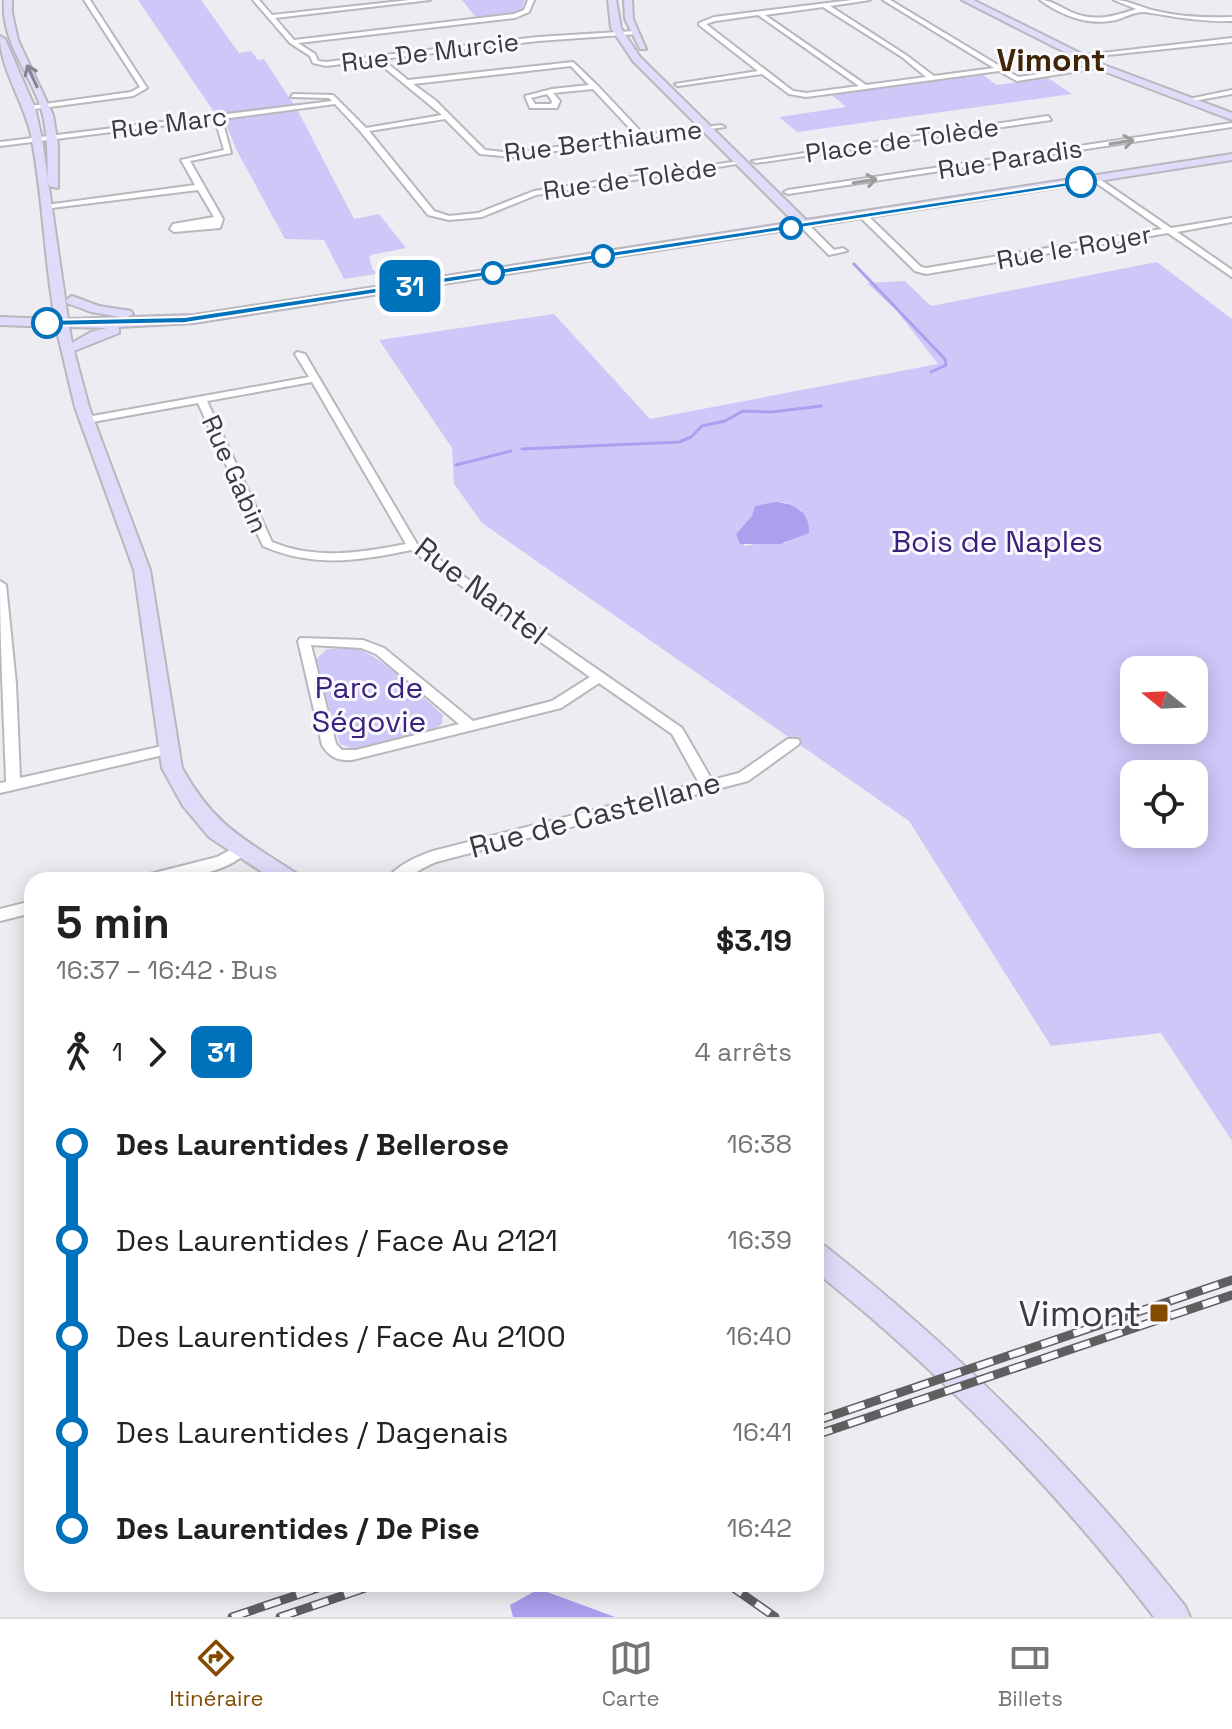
<!DOCTYPE html>
<html lang="fr">
<head>
<meta charset="utf-8">
<style>
  body { margin:0; font-family:"Space Grotesk",sans-serif; background:#f6f6f6; color:#202124; height:100vh; display:flex; flex-direction:column; font-size:30px; white-space:nowrap }
  * { box-sizing:border-box; margin:0 }
  p { font-size:26px; color:#757577 }
  .icon { flex:none; width:44px; height:44px; fill:none; stroke:currentColor; stroke-width:2; stroke-linecap:round; stroke-linejoin:round }
  .map { position:relative; flex:1; overflow:hidden }
  .panel { position:absolute; left:24px; top:872px; width:800px; height:720px; display:flex; flex-direction:column; background:#fff; border-radius:24px; box-shadow:0 4px 20px #0003 }
  .panel>* { flex:none }
  .badge { padding:0 16px; border-radius:12px; font-size:28px; line-height:52px }
  .needle { width:52px; rotate:288deg }
  .fabs { position:absolute; left:1120px; top:656px; display:grid; gap:16px }
  .fabs a { display:grid; place-items:center; width:88px; height:88px; border-radius:16px; background:#fff; box-shadow:0 4px 20px #0003; font-size:40px }
  .map>.badge { position:absolute; translate:-50% -50%; box-shadow:0 0 0 4px #fff }
  .legs { display:flex; align-items:center; gap:12px; height:88px; padding:0 32px; font-size:26px }
  .legs p { margin-inline-start:auto }
  .headline { display:flex; align-items:center; justify-content:space-between; height:136px; padding:0 32px }
  h1 { font-size:44px; font-weight:700; line-height:60px }
  ul { padding:0 32px; list-style:none }
  li { display:flex; align-items:center; gap:28px; height:96px; font-size:30px }
  li i { display:grid; place-items:center; width:12px; height:100%; margin:0 10px; background:currentColor }
  li i::after { content:''; width:20px; height:20px; margin:-10px; border:6px solid; border-radius:50%; background:#fff }
  li p { margin-inline-start:auto }
  li:first-child i { background:linear-gradient(#0000 50%,currentColor 0) }
  li:last-child i { background:linear-gradient(currentColor 50%,#0000 0) }
  .menu { display:flex; justify-content:space-around; align-items:center; height:112px; border-top:2px solid #e0e0e0; background:#fff; font-size:22px; color:#757577 }
  .menu a { display:grid; justify-items:center; gap:4px }
  .menu .on { color:#844b00 }
  .map>svg:first-child { display:block }
  .green { fill:#cec8f9; fill-rule:evenodd }
  .water { fill:#ab9fee }
  .lines { fill:none; stroke-linecap:round; stroke-linejoin:round }
  .stream { stroke:#ab9fee; stroke-width:3 }
  .street-casing { stroke:#b8b7bd; stroke-width:4 }
  .secondary-casing { stroke:#b8b7bd; stroke-width:4 }
  .street { fill:#fff; fill-rule:evenodd }
  .secondary { fill:#e1dbfa; fill-rule:evenodd }
  .rail-casing { stroke:#5f5f62; stroke-width:9 }
  .rail { stroke:#fafafe; stroke-width:6; stroke-dasharray:17; stroke-linecap:butt }
  .oneway { stroke:#868392 }
  .oneway2 { stroke:#9d9d9e }
  .line-1 { fill:#0072bc; stroke:#fff; stroke-width:2 }
  .stop-1-dot { fill:#fff; stroke:#0072bc; stroke-width:4 }
  .poi-dot { fill:#844b00; stroke:#fafafe; stroke-width:3 }
  .labels { text-anchor:middle; stroke-width:6; stroke-linejoin:round; paint-order:stroke }
  .far-street-label { font-size:26px; fill:#3b3b3d; stroke:#fafafe }
  .park-label { font-size:30px; fill:#3c217b; stroke:#fafafe }
  .street-label { font-size:30px; fill:#3b3b3d; stroke:#fafafe }
  .far-district-label { font-size:32px; font-weight:bold; fill:#412507; stroke:#fafafe }
  .near-poi-label { font-size:36px; fill:#3b3b3d; stroke:#fafafe; text-anchor:end }
</style>
</head>
<body>
<div class="map">
<svg width="1232" height="1617" viewBox="0 0 1232 1617">
  <rect width="100%" height="100%" fill="#edecf2"/>
  <path class="green" d="M138,0H201L239,53L251,51L258,60L264,59L294,105L216,115Z
    M462,0H525L521,12L515,14L477,19Z
    M980,73L997,85L1048,78L1072,94L797,132L779,117L846,107L828,92Z
    M297,109L354,219L379,214L406,248L371,255L369,258L373,270L382,273L344,279L324,240L285,239L237,151L224,120Z
    M1157,262L1232,319V1141L1161,1033L1051,1046L909,821L482,523L454,484L452,448L379,340L554,314L650,419L938,364L897,311L867,283L905,281L931,306ZM775,502H785L801,510L808,525L785,543L765,542L745,546L736,534L752,516L755,507ZM1134,670H1194V730H1134ZM1134,774H1194V834H1134Z
    M353,648C380,653 421,696 443,715L442,724L433,730L354,749L340,744L315,660L327,649Z"/>
  <path class="water" d="M775,502C796,503 810,513 809,533L780,544H740L736,534L752,516L755,506Z
    M539,1589L615,1617H513L510,1605Z"/>
  <g class="lines">
    <path class="stream" d="M854,264L945,359L946,365L931,372
      M522,449L679,442L691,437L702,426L725,421L743,411L772,412L821,406
      M456,465L511,451"/>
    <defs>
      <path id="street" d="M84,0H90L147,88L133,96L27,110L30,106L131,92L140,87Z
        M253,0H259L272,15L410,0H430L275,18L294,40L514,14L524,10L528,0H534L529,12L515,18L298,43L315,54L318,61L326,62L538,37L634,31L636,34L538,41L382,59L408,80L573,62L598,86L644,135L721,125L725,127L513,157L480,154L445,119L369,131L434,211L449,216L478,213L534,191L739,161L743,163L536,195L482,217L449,220L428,215L361,132L335,104L222,119L231,153L190,161L223,219L220,228L174,232L170,229L173,224L214,217L198,190L43,209V205H46L195,185L181,160L224,150L215,119L0,146V142L332,101L329,98L291,97L293,94L333,95L366,128L442,115L375,60L326,66L313,63L310,56L290,43ZM571,66L589,85L552,89L525,96L530,108H557L560,101L553,93L593,89L637,136L513,153L485,150L435,100L413,84ZM547,94L552,101L551,104H535L531,98Z
        M852,0H870L830,6L906,55L934,76L994,68L883,0H890L1018,77L1101,65L1104,67L1017,81L999,71L806,97L789,94L762,74L678,86L675,84L758,71L699,25V23L714,17ZM823,7L902,57L926,77L866,85L765,15ZM758,15L859,86L806,93L793,91L706,24L715,21Z
        M1040,0C1051,0 1060,7 1071,12C1093,22 1113,17 1136,9L1114,0C1128,0 1142,8 1156,11C1181,17 1207,18 1232,17V21C1201,22 1176,17 1145,12C1136,11 1125,17 1116,20C1089,26 1062,16 1040,0Z
        M1232,38V42L1079,58L1076,56Z
        M1232,90V94L1188,102L1184,100Z
        M1048,116L1051,120L756,163L752,161Z
        M1232,123V127L788,194L784,192L788,190Z
        M1098,178L1171,228L1232,218V222L1177,232L1232,270V277L1168,233L926,274L915,271L860,217L867,215L921,267L926,268L1162,229L1095,182L1094,180Z
        M801,223H807L834,250L843,248L847,251L829,255L801,227Z
        M297,352L305,354L417,544L682,728L712,780L739,773L788,739H798L800,742L798,745L748,781L436,862C415,871 409,880 386,880C397,865 416,857 433,851L699,783L672,734L599,683L561,708L352,760C338,761 329,757 322,745L298,641L300,638L363,640L384,648L473,721L552,701L590,677L411,550C360,561 313,568 263,546L198,403L87,423L82,420L87,417L309,377L295,354ZM312,382L406,544C360,553 316,560 272,542L207,401ZM311,645L361,648L376,654L459,724L356,750H342L336,744Z
        M0,581L6,585L16,684L20,778L167,745L172,747L174,750L172,753L0,793V783L6,782C4,715 0,648 0,581Z
        M241,844L246,846L248,850C229,875 173,880 143,880L145,876L150,874L217,857Z
        M32,901V913L0,921V909Z"/>
      <path id="secondary" d="M4,0H12V13L18,40L53,115L58,145V188L48,186C47,159 49,131 40,105C27,69 1,40 4,0Z
        M608,0H616L621,28L640,57L806,220L1232,154V160L194,323L119,327V333L74,351L89,407L150,570L182,768C214,826 244,839 297,874L300,880H274L209,837L183,806L162,768L134,570L75,407L56,327L0,325V317L55,319C44,258 43,195 31,135C24,102 0,69 0,36L5,39L35,108L42,139L68,319L194,315L794,222L633,61L611,28ZM69,327L107,328L91,332L72,343Z
        M624,0H632L633,19L646,49H640L625,19Z
        M962,0H973L1104,65L1232,113V120L1098,69Z
        M72,296L99,306L131,311L133,314L126,318L91,312L67,303L66,300Z
        M816,1242L825,1246C960,1352 1078,1471 1185,1606L1190,1617H1154C1055,1488 943,1374 816,1272Z"/>
    </defs>
    <use href="#street" class="street-casing"/>
    <use href="#secondary" class="secondary-casing"/>
    <use href="#street" class="street"/>
    <use href="#secondary" class="secondary"/>
    <defs>
      <path id="rail" d="M816,1421L1232,1280
        M816,1435L1232,1295
        M728,1584L775,1617
        M232,1617L330,1584
        M280,1617L377,1584"/>
    </defs>
    <use href="#rail" class="rail-casing"/>
    <use href="#rail" class="rail"/>
  </g>
  <defs><path id="oneway-shaft" d="M-6 0H5M1.5-3L5.5 0L1.5 3" fill="none" stroke-width="1.6" stroke-linecap="round" stroke-linejoin="round" transform="scale(2)"/></defs>
  <use class="oneway" href="#oneway-shaft" transform="translate(32 76) rotate(-115)"/>
  <g class="oneway2">
    <use href="#oneway-shaft" transform="translate(1122 142) rotate(-9)"/>
    <use href="#oneway-shaft" transform="translate(865 181) rotate(-9)"/>
  </g>
  <path class="line-1" d="M1081,180L1084,184L185,323L47,326L42,323L47,320L185,317Z"/>
  <g class="stop-1-dot">
    <circle cx="1081" cy="182" r="14"/>
    <circle cx="791" cy="228" r="10"/>
    <circle cx="603" cy="256" r="10"/>
    <circle cx="493" cy="273" r="10"/>
    <circle cx="47" cy="323" r="14"/>
  </g>
  <rect class="poi-dot" x="1149" y="1303" width="20" height="20" rx="4"/>
  <g class="labels">
    <g class="far-street-label">
      <text transform="translate(430 52) rotate(-7)" y="9">Rue De Murcie</text>
      <text transform="translate(169 123) rotate(-7)" y="9">Rue Marc</text>
      <text transform="translate(902 140) rotate(-8)" y="9">Place de Tolède</text>
      <text transform="translate(603 141) rotate(-7)" y="9">Rue Berthiaume</text>
      <text transform="translate(1010 159) rotate(-9)" y="9">Rue Paradis</text>
      <text transform="translate(630 179) rotate(-8)" y="9">Rue de Tolède</text>
      <text transform="translate(1074 247) rotate(-10)" y="9">Rue le Royer</text>
      <text transform="translate(235 474) rotate(66)" y="9">Rue Gabin</text>
    </g>
    <g class="park-label">
      <text x="997" y="552">Bois de Naples</text>
      <text x="369" y="698">Parc de<tspan x="369" dy="34">Ségovie</tspan></text>
    </g>
    <g class="street-label">
      <text transform="translate(481 591) rotate(37)" y="10">Rue Nantel</text>
      <text transform="translate(595 815) rotate(-15)" y="10">Rue de Castellane</text>
    </g>
    <g class="far-district-label">
      <text x="1051" y="71">Vimont</text>
    </g>
    <g class="near-poi-label">
      <text x="1141" y="1326">Vimont</text>
    </g>
  </g>
</svg>
<div class="fabs">
<a><svg class="needle" viewBox="-14 -14 28 28"><path d="M0-13l5 13h-10z" fill="#e53935"/><path d="M0 13l5-13h-10z" fill="#757577"/></svg></a>
<a><svg class="icon" aria-label="locate" viewBox="0 0 24 24"><circle cx="12" cy="12" r="6"/><path d="M12 2v4M12 18v4M2 12h4M18 12h4"/></svg></a>
</div>
<b class="badge" style="left:410px;top:286px;background:#0072bc;color:#fff">31</b>
<section class="panel">
<div class="headline"><div><h1>5 min</h1><p>16:37 – 16:42 · Bus</p></div><b>$3.19</b></div>
<div class="legs"><svg class="icon" aria-label="walk" viewBox="0 0 24 24"><circle cx="13" cy="4" r="2"/><path d="M13 8l-2 6 4 7M11 14l-3 7M7 12l3-4h3l4 4"/></svg>1<svg class="icon" aria-label="forward" viewBox="0 0 24 24"><path d="M9 5l7 7-7 7"/></svg><b class="badge" style="background:#0072bc;color:#fff">31</b><p>4 arrêts</p></div>
<ul>
<li><i style="color:#0072bc"></i><b>Des Laurentides / Bellerose</b><p>16:38</p></li>
<li><i style="color:#0072bc"></i><span>Des Laurentides / Face Au 2121</span><p>16:39</p></li>
<li><i style="color:#0072bc"></i><span>Des Laurentides / Face Au 2100</span><p>16:40</p></li>
<li><i style="color:#0072bc"></i><span>Des Laurentides / Dagenais</span><p>16:41</p></li>
<li><i style="color:#0072bc"></i><b>Des Laurentides / De Pise</b><p>16:42</p></li>
</ul>
</section>
</div>
<nav class="menu">
<a class="on"><svg class="icon" aria-label="directions" viewBox="0 0 24 24"><path d="M12 3l9 9-9 9-9-9zM9 14v-3h6M13 9l2 2-2 2"/></svg>Itinéraire</a>
<a><svg class="icon" aria-label="map" viewBox="0 0 24 24"><path d="M3 6l6-2 6 2 6-2v14l-6 2-6-2-6 2zM9 4v14M15 6v14"/></svg>Carte</a>
<a><svg class="icon" aria-label="tickets" viewBox="0 0 24 24"><path d="M3 7h18v10H3zM15 7v10"/></svg>Billets</a>
</nav>
</body>
</html>
